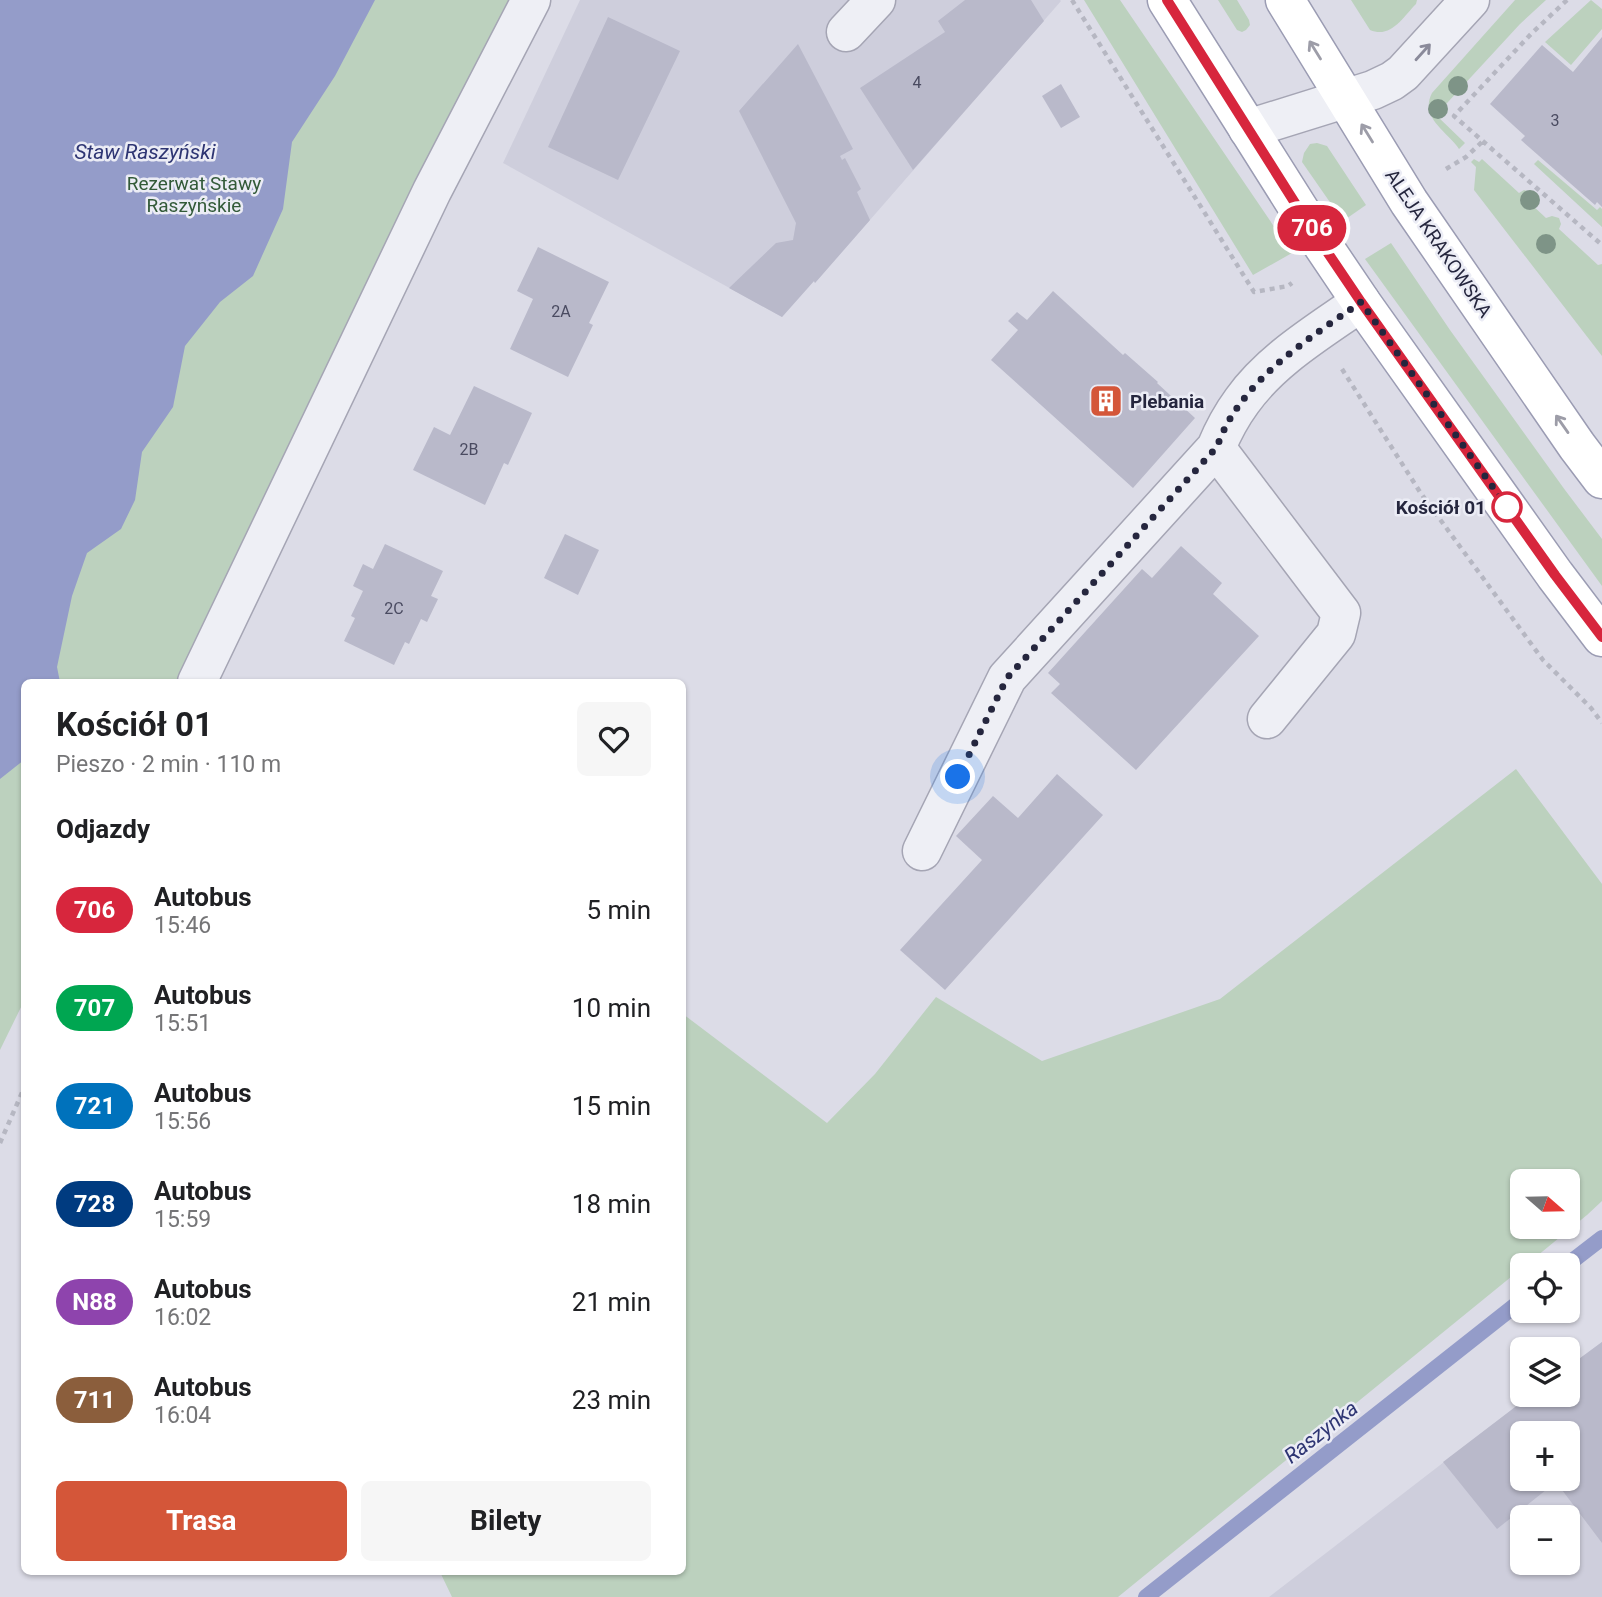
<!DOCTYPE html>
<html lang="pl">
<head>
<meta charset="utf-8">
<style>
  body { margin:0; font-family:Roboto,sans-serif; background:#f6f6f6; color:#202124; height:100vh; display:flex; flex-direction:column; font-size:26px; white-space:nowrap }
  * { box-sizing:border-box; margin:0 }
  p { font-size:23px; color:#757577 }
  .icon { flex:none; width:38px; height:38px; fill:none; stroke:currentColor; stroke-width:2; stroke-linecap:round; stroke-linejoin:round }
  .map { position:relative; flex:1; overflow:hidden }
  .details { position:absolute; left:21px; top:679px; width:665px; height:896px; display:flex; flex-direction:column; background:#fff; border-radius:10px; box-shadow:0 2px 5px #0004 }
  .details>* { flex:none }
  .badge { padding:0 14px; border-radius:23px; font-size:24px; line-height:46px }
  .needle { width:46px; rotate:110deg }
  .tools { position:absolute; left:1510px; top:1169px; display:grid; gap:14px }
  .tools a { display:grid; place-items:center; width:70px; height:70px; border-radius:10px; background:#fff; box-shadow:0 2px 5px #0004; font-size:35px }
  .you { position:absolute; width:35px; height:35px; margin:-18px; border:5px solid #fff; border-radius:50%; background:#1a73e8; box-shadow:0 0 0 10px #1a73e833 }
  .map>.badge { position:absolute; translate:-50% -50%; box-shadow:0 0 0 4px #fff }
  h2 { padding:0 35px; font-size:26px; line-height:63px }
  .round { display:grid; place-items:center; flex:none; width:74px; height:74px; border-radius:10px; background:#f6f6f6 }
  .head { display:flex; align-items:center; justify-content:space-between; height:119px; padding:0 35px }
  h1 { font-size:33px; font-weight:700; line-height:52px }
  .primary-button { display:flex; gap:14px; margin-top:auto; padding:14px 35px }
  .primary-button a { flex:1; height:80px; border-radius:10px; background:#d45639; color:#fff; font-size:28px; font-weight:700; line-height:80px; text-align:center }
  .primary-button a+a { background:#f6f6f6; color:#202124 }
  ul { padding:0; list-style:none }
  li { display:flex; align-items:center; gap:21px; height:98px; padding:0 35px }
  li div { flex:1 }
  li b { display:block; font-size:26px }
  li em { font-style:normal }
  li .badge { min-width:77px; font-weight:700; text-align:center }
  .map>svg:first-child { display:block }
  .built { fill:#cecedc; fill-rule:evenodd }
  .green { fill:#bcd1be; fill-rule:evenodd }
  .water { fill:#949cc9 }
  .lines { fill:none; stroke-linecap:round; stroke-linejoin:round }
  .stream { stroke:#949cc9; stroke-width:16 }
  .building { fill:#b9b9ca; fill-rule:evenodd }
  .minor-casing { stroke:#a5a5b4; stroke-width:41 }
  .major-casing { stroke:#9b9cb3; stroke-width:41 }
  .path { stroke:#b6b7c2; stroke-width:4.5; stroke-dasharray:5 5; stroke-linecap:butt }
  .minor { stroke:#eeeff5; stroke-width:38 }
  .major { stroke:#fff; stroke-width:38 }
  .tree { fill:#7e9487 }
  .oneway { stroke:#9d9da8 }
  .oneway2 { stroke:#8a8a9a }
  .line-casing { stroke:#fff; stroke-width:16 }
  .line { stroke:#d7263d; stroke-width:10 }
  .walk { stroke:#25263e; stroke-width:7; stroke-dasharray:0 12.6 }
  .stop-dot { fill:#fff; stroke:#d7263d; stroke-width:3.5 }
  .labels { text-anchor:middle; stroke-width:5; stroke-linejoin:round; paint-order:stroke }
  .number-label { font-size:16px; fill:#4a4b61 }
  .park-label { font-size:19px; fill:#325a38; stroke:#ebecf5 }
  .street-label { font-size:19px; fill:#25263e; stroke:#ebecf5 }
  .poi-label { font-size:19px; font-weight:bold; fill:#25263e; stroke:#ebecf5; text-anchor:start }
  .stop-label { font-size:19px; font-weight:bold; fill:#25263e; stroke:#ebecf5; text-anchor:end }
  .water-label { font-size:21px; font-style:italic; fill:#2e3573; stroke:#ebecf5 }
</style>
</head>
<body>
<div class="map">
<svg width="1602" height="1597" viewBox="0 0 1602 1597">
  <rect width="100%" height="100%" fill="#dcdce7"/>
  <path class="built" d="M580,0H1060L1061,1L815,283L814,281L782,317L503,163Z
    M1602,1342V1597H1269L1531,1395H1568V1367ZM1522,1433H1568V1479H1522ZM1522,1517H1568V1563H1522Z"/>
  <path class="green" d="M0,0H523L183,682H24V1001L0,1050Z
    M1084,0H1120L1292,253L1253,275Z
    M1218,0H1237L1249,20L1250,25L1246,30L1242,32L1237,30Z
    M1351,0H1417L1416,4C1403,17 1391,39 1370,30Z
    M1515,0H1546L1520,24L1436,115L1465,143L1459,149C1448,132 1419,118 1432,93Z
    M1591,0L1602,9V29L1571,65L1545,42Z
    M1317,143L1327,146L1366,205L1343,221L1302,162L1304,153L1310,144Z
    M1474,159L1479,162L1482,159L1519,193L1524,190L1530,192L1533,198L1531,204L1546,218L1552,216L1559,218L1561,224L1559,229L1598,265L1602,264V356L1474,190L1476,167L1471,162Z
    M1538,160L1597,210L1600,207L1602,209V227L1534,164Z
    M1391,243L1450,330L1565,490L1602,539V586L1365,259Z
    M1516,769L1602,884V1201L1587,1215L1526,1265H1522V1268L1118,1597H452L440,1572H682L683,1014L827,1123L875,1074L936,997L1042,1061L1220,999ZM1522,1181H1568V1227H1522Z"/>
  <path class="water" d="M0,0H375L335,76L292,142L283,209L253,276L220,302L185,346L173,407L142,452L135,500L121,529L87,553L72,596L57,667L60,682H24V760L0,779Z"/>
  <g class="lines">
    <path class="stream" d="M1567,1265L1602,1238
      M1146,1597L1522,1300"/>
  </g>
  <path class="building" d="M965,0H1031L1044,21L913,170L860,88L945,32L938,21Z
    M608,17L680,51L618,180L548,147Z
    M1602,37V207L1597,202L1595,205L1521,140L1525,136L1490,104L1542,45L1573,72Z
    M798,44L853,149L840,156L842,160L845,158L861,189L857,192L870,220L815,283L814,281L782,317L729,288L776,243L793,240L796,223L739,111Z
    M1061,84L1080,117L1061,128L1042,96Z
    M538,247L609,282L589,323L593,325L568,377L510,349L533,299L517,291Z
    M1053,291L1123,355L1125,353L1158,382L1157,383L1195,418L1133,488L991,360L1018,330L1008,321L1017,312L1027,320Z
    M474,386L532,413L508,465L504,463L485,505L413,470L434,427L450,435Z
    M565,534L599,550L578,595L544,578Z
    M385,544L443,571L431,596L438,599L427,622L421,619L409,644L405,642L394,665L344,641L355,618L351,616L363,591L353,586L363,564L373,569Z
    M1181,546L1222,583L1213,594L1259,636L1136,770L1051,693L1060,684L1048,673L1142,569L1152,578Z
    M1057,774L1103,815L945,990L900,950L982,860L956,836L993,796L1018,818Z
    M1602,1342V1543L1556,1482L1497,1529L1443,1462L1531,1395H1568V1367ZM1522,1433H1568V1479H1522Z"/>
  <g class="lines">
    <defs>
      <path id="minor" d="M846,32L876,0
        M1248,129L1373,90L1392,81L1403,73L1470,0
        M197,682L432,191L531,0
        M1267,719L1336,634L1341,613L1216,448C1223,431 1231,416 1242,401C1272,359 1320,331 1361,302
        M922,851L1007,678L1216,448"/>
      <path id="major" d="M1167,0L1307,222L1361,302L1555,575L1602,637
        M1285,0L1409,202L1577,446L1602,479"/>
    </defs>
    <use href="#minor" class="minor-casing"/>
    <use href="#major" class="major-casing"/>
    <path class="path" d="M1072,0L1254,292L1288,286L1292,283
      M1567,0L1531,34L1454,116L1602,245
      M1446,169L1466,157L1483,141
      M1342,369L1420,492L1543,660L1591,708L1602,723
      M0,1143L24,1088"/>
    <use href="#minor" class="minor"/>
    <use href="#major" class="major"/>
  </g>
  <g class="tree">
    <circle cx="1458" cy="86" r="10"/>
    <circle cx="1438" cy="109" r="10"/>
    <circle cx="1530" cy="200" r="10"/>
    <circle cx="1546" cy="244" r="10"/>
  </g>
  <defs><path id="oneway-shaft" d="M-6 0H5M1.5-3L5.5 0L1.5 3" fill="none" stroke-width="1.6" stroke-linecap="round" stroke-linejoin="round" transform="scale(1.75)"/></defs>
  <g class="oneway">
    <use href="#oneway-shaft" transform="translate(1315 50) rotate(-122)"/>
    <use href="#oneway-shaft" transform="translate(1367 133) rotate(-122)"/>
    <use href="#oneway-shaft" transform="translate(1562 424) rotate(-125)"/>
  </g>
  <use class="oneway2" href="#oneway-shaft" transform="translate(1423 52) rotate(-48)"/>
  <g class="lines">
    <defs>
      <path id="line" d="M1167,0L1307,222L1361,302L1555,575L1602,637"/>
    </defs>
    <use href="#line" class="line-casing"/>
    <use href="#line" class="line"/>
    <path class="walk" d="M958,777L1007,678L1216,448C1220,440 1223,431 1227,424C1257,370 1313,336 1361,302L1507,507"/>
  </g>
  <defs>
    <symbol id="building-square" viewBox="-11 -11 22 22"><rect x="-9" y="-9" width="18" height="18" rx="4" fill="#d45639" stroke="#ebecf5"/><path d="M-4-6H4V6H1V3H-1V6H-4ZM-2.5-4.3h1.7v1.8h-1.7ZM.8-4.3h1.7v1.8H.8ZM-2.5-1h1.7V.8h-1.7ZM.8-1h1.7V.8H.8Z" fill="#fff"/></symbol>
  </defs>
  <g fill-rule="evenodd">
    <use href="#building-square" x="1087" y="382" width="38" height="38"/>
  </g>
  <circle class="stop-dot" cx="1507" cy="507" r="14"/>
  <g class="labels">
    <g class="number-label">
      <text x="917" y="88">4</text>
      <text x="1555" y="126">3</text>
      <text x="561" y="317">2A</text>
      <text x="469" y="455">2B</text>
      <text x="394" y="614">2C</text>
    </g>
    <g class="park-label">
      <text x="194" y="190">Rezerwat Stawy<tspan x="194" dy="22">Raszyńskie</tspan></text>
    </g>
    <g class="street-label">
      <text transform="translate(1439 243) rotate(56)" y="7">ALEJA KRAKOWSKA</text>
    </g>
    <g class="poi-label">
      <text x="1130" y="408">Plebania</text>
    </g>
    <g class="stop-label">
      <text x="1486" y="514">Kościół 01</text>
    </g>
    <g class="water-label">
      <text x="145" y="159">Staw Raszyński</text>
      <text transform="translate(1321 1432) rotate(-38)" y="7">Raszynka</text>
    </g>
  </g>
</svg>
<div class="tools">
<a><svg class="needle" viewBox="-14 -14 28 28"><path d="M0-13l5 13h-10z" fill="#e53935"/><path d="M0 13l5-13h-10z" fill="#757577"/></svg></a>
<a><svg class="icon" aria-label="locate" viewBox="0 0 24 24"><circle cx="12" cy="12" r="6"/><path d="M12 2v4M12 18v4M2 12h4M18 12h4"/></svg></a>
<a><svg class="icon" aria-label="layers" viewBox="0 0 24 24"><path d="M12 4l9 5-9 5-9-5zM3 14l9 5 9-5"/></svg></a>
<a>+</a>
<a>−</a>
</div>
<div class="you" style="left:958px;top:777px"></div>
<b class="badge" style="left:1312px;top:228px;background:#d7263d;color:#fff">706</b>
<section class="details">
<div class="head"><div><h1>Kościół 01</h1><p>Pieszo · 2 min · 110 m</p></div><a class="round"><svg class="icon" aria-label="heart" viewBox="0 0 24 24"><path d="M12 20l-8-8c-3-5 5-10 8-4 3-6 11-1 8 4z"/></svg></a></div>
<h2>Odjazdy</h2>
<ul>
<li><span class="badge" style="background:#d7263d;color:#fff">706</span><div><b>Autobus</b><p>15:46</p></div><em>5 min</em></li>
<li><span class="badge" style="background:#00a651;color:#fff">707</span><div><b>Autobus</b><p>15:51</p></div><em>10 min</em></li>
<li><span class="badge" style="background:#0072bc;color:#fff">721</span><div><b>Autobus</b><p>15:56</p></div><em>15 min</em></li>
<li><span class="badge" style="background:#003b80;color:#fff">728</span><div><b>Autobus</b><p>15:59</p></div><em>18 min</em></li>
<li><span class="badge" style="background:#8e44ad;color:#fff">N88</span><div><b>Autobus</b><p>16:02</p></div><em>21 min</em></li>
<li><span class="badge" style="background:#8b5e3c;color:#fff">711</span><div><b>Autobus</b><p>16:04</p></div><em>23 min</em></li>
</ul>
<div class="primary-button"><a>Trasa</a><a>Bilety</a></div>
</section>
</div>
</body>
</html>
